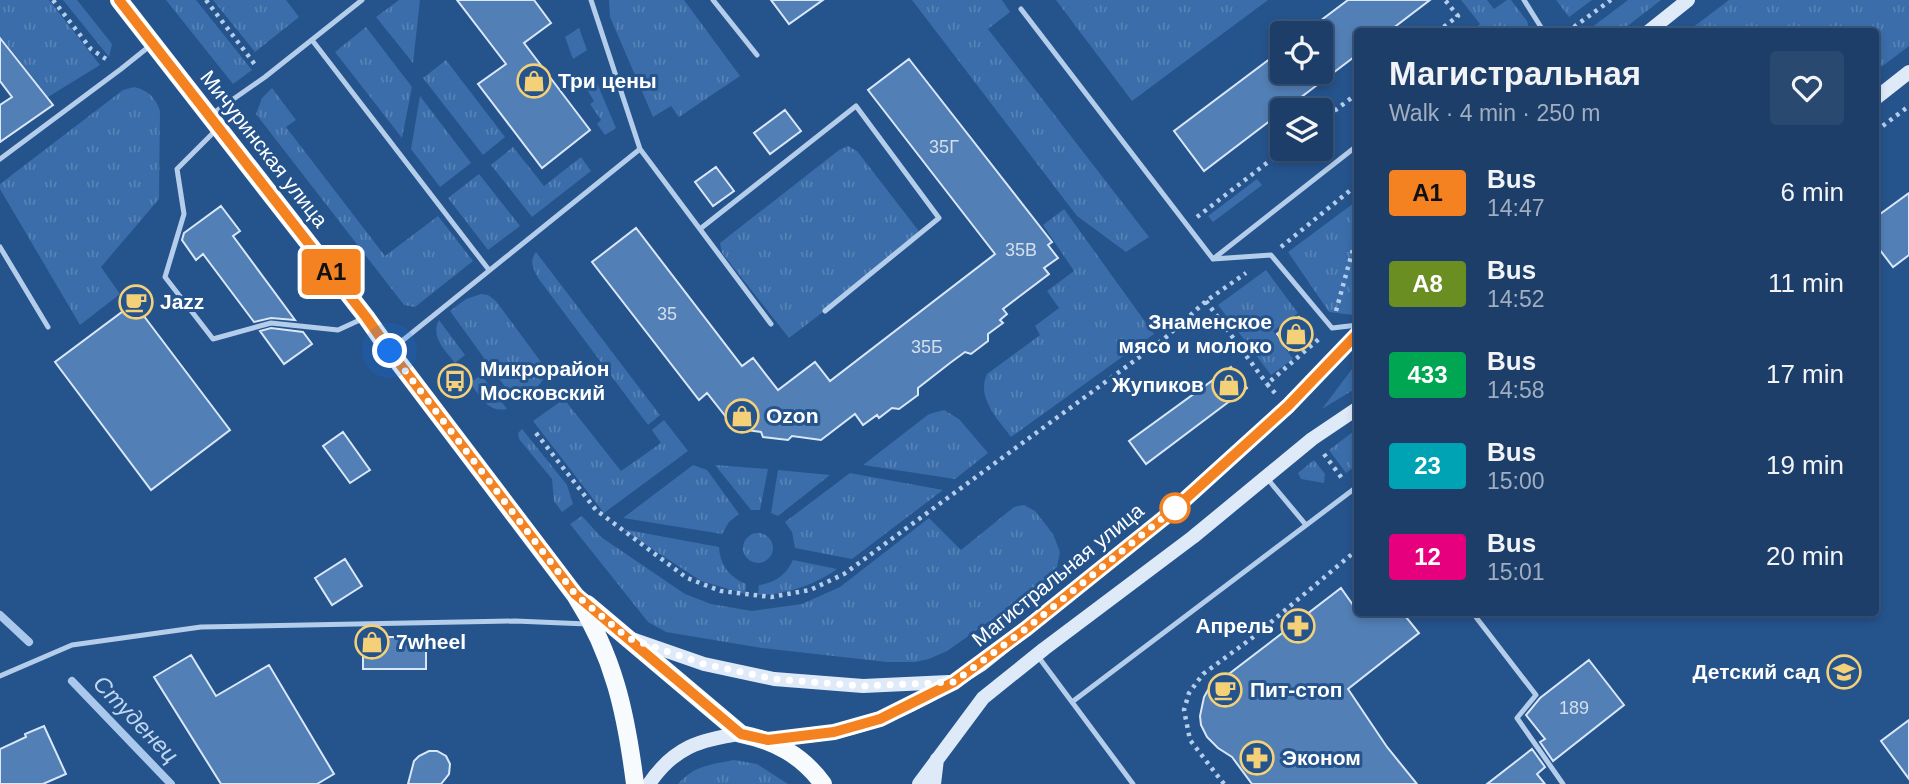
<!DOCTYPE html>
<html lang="en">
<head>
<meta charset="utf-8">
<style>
  body { margin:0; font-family:Helvetica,sans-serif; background:#294971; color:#f1f3f6; height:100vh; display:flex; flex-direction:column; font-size:26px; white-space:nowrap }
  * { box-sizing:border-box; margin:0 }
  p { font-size:23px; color:#a0aec0 }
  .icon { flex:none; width:38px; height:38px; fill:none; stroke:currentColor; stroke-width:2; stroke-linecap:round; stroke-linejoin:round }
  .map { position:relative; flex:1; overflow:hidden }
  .sheet { position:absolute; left:1354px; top:28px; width:525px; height:588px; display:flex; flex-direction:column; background:#1c3e69; border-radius:7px; box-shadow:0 4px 10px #0003,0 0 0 2px #3a577d }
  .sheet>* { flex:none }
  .badge { padding:0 14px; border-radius:5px; font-size:24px; line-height:46px }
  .buttons { position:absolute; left:1270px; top:21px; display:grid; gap:14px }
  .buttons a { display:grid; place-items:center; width:63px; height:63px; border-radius:7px; background:#1c3e69; box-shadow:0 4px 10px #0003,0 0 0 2px #3a577d; font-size:35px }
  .you { position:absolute; width:35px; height:35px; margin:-18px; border:5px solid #fff; border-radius:50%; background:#1a73e8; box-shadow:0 0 0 10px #1a73e833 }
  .map>.badge { position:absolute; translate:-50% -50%; box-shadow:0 0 0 4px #fff }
  .round { display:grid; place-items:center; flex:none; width:74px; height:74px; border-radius:7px; background:#294971 }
  .headline { display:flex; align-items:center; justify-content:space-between; height:119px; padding:0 35px }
  h1 { font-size:33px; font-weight:600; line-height:52px }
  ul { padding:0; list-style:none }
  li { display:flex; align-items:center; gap:21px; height:91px; padding:0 35px }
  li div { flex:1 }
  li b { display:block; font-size:26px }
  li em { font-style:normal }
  li .badge { min-width:77px; font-weight:700; text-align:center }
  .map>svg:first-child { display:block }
  .grass { fill:url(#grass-tufts) }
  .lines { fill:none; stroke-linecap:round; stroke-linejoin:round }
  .stream { stroke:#a9c8eb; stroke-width:8 }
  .building { fill:#527fb5; stroke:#d9e7f8; stroke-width:2 }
  .path { stroke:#b4cdea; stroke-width:4.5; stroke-dasharray:3.5 5; stroke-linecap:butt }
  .lane { stroke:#b4cdea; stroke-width:5 }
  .secondary { stroke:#dfeaf9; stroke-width:14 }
  .primary { stroke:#f8fbfe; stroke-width:18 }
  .line-casing { stroke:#fff; stroke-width:16 }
  .line { stroke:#f58220; stroke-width:10 }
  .walk { stroke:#fff; stroke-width:7; stroke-dasharray:0 12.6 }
  .stop-dot { fill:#fff; stroke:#f58220; stroke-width:3.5 }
  .labels { text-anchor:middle; stroke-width:6; stroke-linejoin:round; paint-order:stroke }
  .number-label { font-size:18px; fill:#d4dfec }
  .poi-label { font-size:21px; font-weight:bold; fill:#fff; stroke:#25538c; text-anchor:start }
  .street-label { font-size:21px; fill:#fff; stroke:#25538c }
  .water-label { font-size:23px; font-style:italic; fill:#c0d7f1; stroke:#25538c }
</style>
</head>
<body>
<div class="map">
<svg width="1909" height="784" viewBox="0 0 1909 784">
  <defs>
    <pattern id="grass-tufts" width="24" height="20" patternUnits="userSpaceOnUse" patternTransform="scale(1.75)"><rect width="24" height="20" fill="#3a6da9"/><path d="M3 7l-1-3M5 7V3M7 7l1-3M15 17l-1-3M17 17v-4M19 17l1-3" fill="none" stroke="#5883b6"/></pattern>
  </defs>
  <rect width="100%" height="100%" fill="#25538c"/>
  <path class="grass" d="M0,0H49L100,65L48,97L0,36Z
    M63,0H77L112,44L109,57Z
    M166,0H196L252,70L233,84Z
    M213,0H286L299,17L255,52Z
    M399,0H420L413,63L376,17Z
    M609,0H684L740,76L679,117L671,106L653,117L610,17Z
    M912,0H1002L1010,12L988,29L1149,237L1126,252L1077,216Z
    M1056,0H1268L1132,101Z
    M1461,0H1487L1494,9L1507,0H1511L1527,21L1530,31H1472L1480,24Z
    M1556,0H1592L1569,17Z
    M1628,0H1661L1621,31H1587Z
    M1729,0H1909V46L1876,71V32L1688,31Z
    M366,27L412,87L402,138L335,52Z
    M579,28L587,50L573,59L565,37Z
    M446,60L505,137L483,155L423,78Z
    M594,76L616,128L605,135L597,124L601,120L590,104L594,101L583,83Z
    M134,87C148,90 156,98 160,111L159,199L101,267L120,294L80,325L0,189V184L123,90Z
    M272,88L296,120L286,127L385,256L438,216L473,261L415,307L404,305L256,114L262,98Z
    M420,96L471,163L440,187L411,149Z
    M848,146L857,151L918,230L919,236L913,243L789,338L722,253L720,243L839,150Z
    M513,147L544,186L581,157L591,171L532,217L491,165Z
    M479,174L520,226L488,250L448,198Z
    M1257,179L1262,185L1213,222L1208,216Z
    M1358,200V308L1353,315L1329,312L1288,252Z
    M1064,209L1154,334L1011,437C998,419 976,398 987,374L1040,335L1035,326L1059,308L1047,291L1074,271L1043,225Z
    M536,252L660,415L648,425L538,278C533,268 529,261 536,252Z
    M1266,270L1298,313L1273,331L1293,359L1271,375L1218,305Z
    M481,294L488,295L496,301L544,366C549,383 529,394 516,402L450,311L466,299Z
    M439,320L465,355L455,363C445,350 430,337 439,320Z
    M1358,361V387L1322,409Z
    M481,375L507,409C488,413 480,396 470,383Z
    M564,399L621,471L661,443L652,430L664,420L688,451L604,513L533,421Z
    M944,410L959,419L988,453L955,479L863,465L929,414Z
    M1358,428V464L1346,473L1329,450Z
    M522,429L567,485L573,504L562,512L554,501L552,479L519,439L518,433Z
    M1314,460L1325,474L1324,483L1301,479L1298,473Z
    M693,465L707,470L739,514L729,522L722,534L623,518Z
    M715,465L768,469L760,510H751Z
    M778,470L830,475L778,516L771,513Z
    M850,473L943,490L852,559L795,548L792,532L785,522Z
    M1024,505L1035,511L1053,534L1060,552L1057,567L1041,585L947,651L929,659L915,662H887L762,648L666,632L648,622L570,524L582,516L601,537L685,594L711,604L752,611L802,604L840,587L929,518L961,550L1014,507Z
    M622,529L719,547C720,565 729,577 746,584L745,594L701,581Z
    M743 548a15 15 0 1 1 30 0a15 15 0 1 1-30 0Z
    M793,560L837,569C815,585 785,595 758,595L759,585C775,583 786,575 793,560Z
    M734,760L757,764L788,784H678C693,766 712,764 734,760Z"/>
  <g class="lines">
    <path class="stream" d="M0,615L29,642
      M72,681L171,784"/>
  </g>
  <path class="building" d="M457,0H534L551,23L524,43L590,130L542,168L478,84L506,64Z
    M771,0H823L789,24Z
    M1348,0H1430L1388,32H1358V54L1204,171L1174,131L1283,49V72H1321V33H1304Z
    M0,38L53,105L0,142V105L12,97L0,81Z
    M909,59L1052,242L1048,245L1058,258L1044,268L1049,274L1003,309L1007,314L1000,320L1003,323L988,334V341L971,354L965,352L950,363L918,388V395L899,409L892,408L879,418L877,415L863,425L855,414L821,440L792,436L788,440L763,437L761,432L740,429L733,420L730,422L707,393L699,400L592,262L636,228L742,366L753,358L778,390L815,362L830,381L995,254L868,90Z
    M785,110L801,131L770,154L754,133Z
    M716,167L734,191L713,206L695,182Z
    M1909,193V255L1893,267L1876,245V217Z
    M221,206L240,231L233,236L295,320L271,318L254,322L203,254L196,260L182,240L184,233Z
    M134,303L230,430L151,490L55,362Z
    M1299,317L1311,333L1289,350L1277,334Z
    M271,328L303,332L312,344L284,364L260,331Z
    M1231,367L1247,388L1146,464L1129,441Z
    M343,432L370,470L350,483L323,446Z
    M345,559L362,586L332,605L315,578Z
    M1341,588L1358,612H1402L1419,633L1348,689L1387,747L1417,784H1252L1232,757L1218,748L1207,737L1201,725L1200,716L1204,697L1208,690Z
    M363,637H426V669H363Z
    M191,655L216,696L269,665L334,774L317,784H221L154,677Z
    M1589,660L1624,705L1553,761L1540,742L1545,739L1526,715L1540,698Z
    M1909,720V779L1881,741Z
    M44,726L66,774L43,784H0V749L26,737L25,734Z
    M1532,749L1545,767L1537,774L1545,784H1487Z
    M429,751H437L446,756L450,764L449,774L441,784H408L414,761L419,756Z"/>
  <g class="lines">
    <path class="path" d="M53,0L91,49L109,61
      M206,0L256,66
      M1437,32L1458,16L1445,0
      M1567,32L1611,0
      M1321,121L1358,93
      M1876,131L1909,106
      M1197,217L1285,149
      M1281,247L1358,184
      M1206,301L1267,384
      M1336,311L1358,231
      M1275,393L1267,384L1320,338
      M536,433L596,510L687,578L721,591L771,597L810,590L844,574L1164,339L1206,301L1246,273
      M1324,454L1344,481
      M1224,784L1190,740L1184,710L1189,693L1203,674L1252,638L1358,549"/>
    <path class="lane" d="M591,0L640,149
      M713,0L757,55
      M1524,0L1544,32
      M1021,9L1213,259L1358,145
      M312,40L489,270
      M212,114L265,77L362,0
      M216,130L177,169L184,214L165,277L213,339L271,323L338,330L362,319
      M0,159L121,69L151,45
      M700,229L856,106L939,218L825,311
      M0,247L48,327
      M1213,259L1271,255L1332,328L1358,325
      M392,349L640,149L771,324
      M1266,477L1306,525
      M1472,612L1536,695L1517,718L1563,784
      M1037,655L1133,784
      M0,676L72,645L201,627L515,621L587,624
      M1072,702L1358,486"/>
    <path class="secondary" d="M1648,32L1688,0
      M1876,98L1909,72
      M632,639L704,664L774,679L863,686L949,682
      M768,740C790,737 812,736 833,732C886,722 937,693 982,664L1170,513L1288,406L1358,333
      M649,784C673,748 700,739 741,734
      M919,784L983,698L1044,649L1193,537L1312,439L1358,408
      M934,784L937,759"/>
    <path class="primary" d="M119,0L366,317L390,351L575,595C614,656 626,713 635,784
      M587,604L741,734C775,741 802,755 823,784"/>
  </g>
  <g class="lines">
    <defs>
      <path id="line" d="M119,0L366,317L390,351L575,594L741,734L768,740L834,732L880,719L954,682L1027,628L1170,513L1288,406L1358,333"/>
    </defs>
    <use href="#line" class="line-casing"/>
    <use href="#line" class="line"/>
    <path class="walk" d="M390,351L575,594L628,638L704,664L774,679L863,686L954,682L1027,628L1175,508"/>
  </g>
  <defs>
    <symbol id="shop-ring" viewBox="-11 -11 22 22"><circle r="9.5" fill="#25538c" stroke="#f4d079" stroke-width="1.5"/><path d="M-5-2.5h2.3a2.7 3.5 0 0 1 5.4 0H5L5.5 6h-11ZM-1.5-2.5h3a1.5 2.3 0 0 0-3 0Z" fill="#f4d079"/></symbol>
    <symbol id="cafe-ring" viewBox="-11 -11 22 22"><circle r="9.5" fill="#25538c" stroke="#f4d079" stroke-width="1.5"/><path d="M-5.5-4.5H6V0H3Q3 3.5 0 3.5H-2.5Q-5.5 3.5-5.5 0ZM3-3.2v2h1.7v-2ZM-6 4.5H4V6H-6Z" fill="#f4d079"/></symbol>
    <symbol id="bus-ring" viewBox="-11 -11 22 22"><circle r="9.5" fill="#25538c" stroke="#f4d079" stroke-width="1.5"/><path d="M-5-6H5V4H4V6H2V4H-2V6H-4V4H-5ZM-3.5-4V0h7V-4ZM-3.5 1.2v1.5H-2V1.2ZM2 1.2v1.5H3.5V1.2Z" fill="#f4d079"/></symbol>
    <symbol id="pharmacy-ring" viewBox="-11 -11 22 22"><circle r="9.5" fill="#25538c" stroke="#f4d079" stroke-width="1.5"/><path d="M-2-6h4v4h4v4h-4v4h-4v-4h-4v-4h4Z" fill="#f4d079"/></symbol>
    <symbol id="school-ring" viewBox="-11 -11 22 22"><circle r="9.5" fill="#25538c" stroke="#f4d079" stroke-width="1.5"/><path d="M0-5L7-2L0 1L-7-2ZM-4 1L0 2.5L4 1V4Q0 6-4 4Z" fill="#f4d079"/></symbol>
  </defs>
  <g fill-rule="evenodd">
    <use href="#shop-ring" x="515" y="62" width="38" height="38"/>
    <use href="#cafe-ring" x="117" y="283" width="38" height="38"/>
    <use href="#shop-ring" x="1277" y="315" width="38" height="38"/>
    <use href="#bus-ring" x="436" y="362" width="38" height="38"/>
    <use href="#shop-ring" x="1210" y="366" width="38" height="38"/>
    <use href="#shop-ring" x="723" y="397" width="38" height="38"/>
    <use href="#pharmacy-ring" x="1279" y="607" width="38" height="38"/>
    <use href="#shop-ring" x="353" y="623" width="38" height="38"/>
    <use href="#school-ring" x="1825" y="653" width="38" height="38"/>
    <use href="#cafe-ring" x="1206" y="671" width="38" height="38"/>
    <use href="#pharmacy-ring" x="1238" y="739" width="38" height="38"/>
  </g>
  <circle class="stop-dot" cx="1175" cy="508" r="14"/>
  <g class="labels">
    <g class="number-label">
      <text x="944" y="153">35Г</text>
      <text x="1021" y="256">35В</text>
      <text x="667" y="320">35</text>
      <text x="927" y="353">35Б</text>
      <text x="1574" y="714">189</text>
    </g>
    <g class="poi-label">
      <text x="558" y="88">Три цены</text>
      <text x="160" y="309">Jazz</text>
      <text x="1272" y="329" text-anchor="end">Знаменское<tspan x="1272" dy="24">мясо и молоко</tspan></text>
      <text x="480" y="376">Микрорайон<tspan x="480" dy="24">Московский</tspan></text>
      <text x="1204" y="392" text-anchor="end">Жупиков</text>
      <text x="766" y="423">Ozon</text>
      <text x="1274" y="633" text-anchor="end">Апрель</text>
      <text x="396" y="649">7wheel</text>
      <text x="1820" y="679" text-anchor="end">Детский сад</text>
      <text x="1250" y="697">Пит-стоп</text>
      <text x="1282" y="765">Эконом</text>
    </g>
    <g class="street-label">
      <text transform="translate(264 149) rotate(52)" y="7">Мичуринская улица</text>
      <text transform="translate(1058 575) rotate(-39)" y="7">Магистральная улица</text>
    </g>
    <g class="water-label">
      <text transform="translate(136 719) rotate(46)" y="8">Студенец</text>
    </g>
  </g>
</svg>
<div class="buttons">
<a><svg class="icon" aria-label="locate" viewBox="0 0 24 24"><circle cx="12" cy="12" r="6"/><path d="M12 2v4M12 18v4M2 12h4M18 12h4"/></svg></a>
<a><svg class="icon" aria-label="layers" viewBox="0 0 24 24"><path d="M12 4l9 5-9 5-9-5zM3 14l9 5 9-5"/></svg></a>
</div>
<div class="you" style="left:390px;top:351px"></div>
<b class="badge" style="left:331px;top:272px;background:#f58220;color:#111">А1</b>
<section class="sheet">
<div class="headline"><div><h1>Магистральная</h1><p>Walk · 4 min · 250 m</p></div><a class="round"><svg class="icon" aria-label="heart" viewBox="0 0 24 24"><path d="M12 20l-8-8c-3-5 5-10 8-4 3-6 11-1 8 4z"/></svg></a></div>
<ul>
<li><span class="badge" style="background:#f58220;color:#111">А1</span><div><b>Bus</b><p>14:47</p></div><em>6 min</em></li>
<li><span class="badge" style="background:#6b8e23;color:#fff">А8</span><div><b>Bus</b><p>14:52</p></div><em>11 min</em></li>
<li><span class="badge" style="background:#00a651;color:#fff">433</span><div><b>Bus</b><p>14:58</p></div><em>17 min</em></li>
<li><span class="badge" style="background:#00a3b4;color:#fff">23</span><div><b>Bus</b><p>15:00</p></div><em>19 min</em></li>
<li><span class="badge" style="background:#e6007e;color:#fff">12</span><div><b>Bus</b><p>15:01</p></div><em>20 min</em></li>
</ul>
</section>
</div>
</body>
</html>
